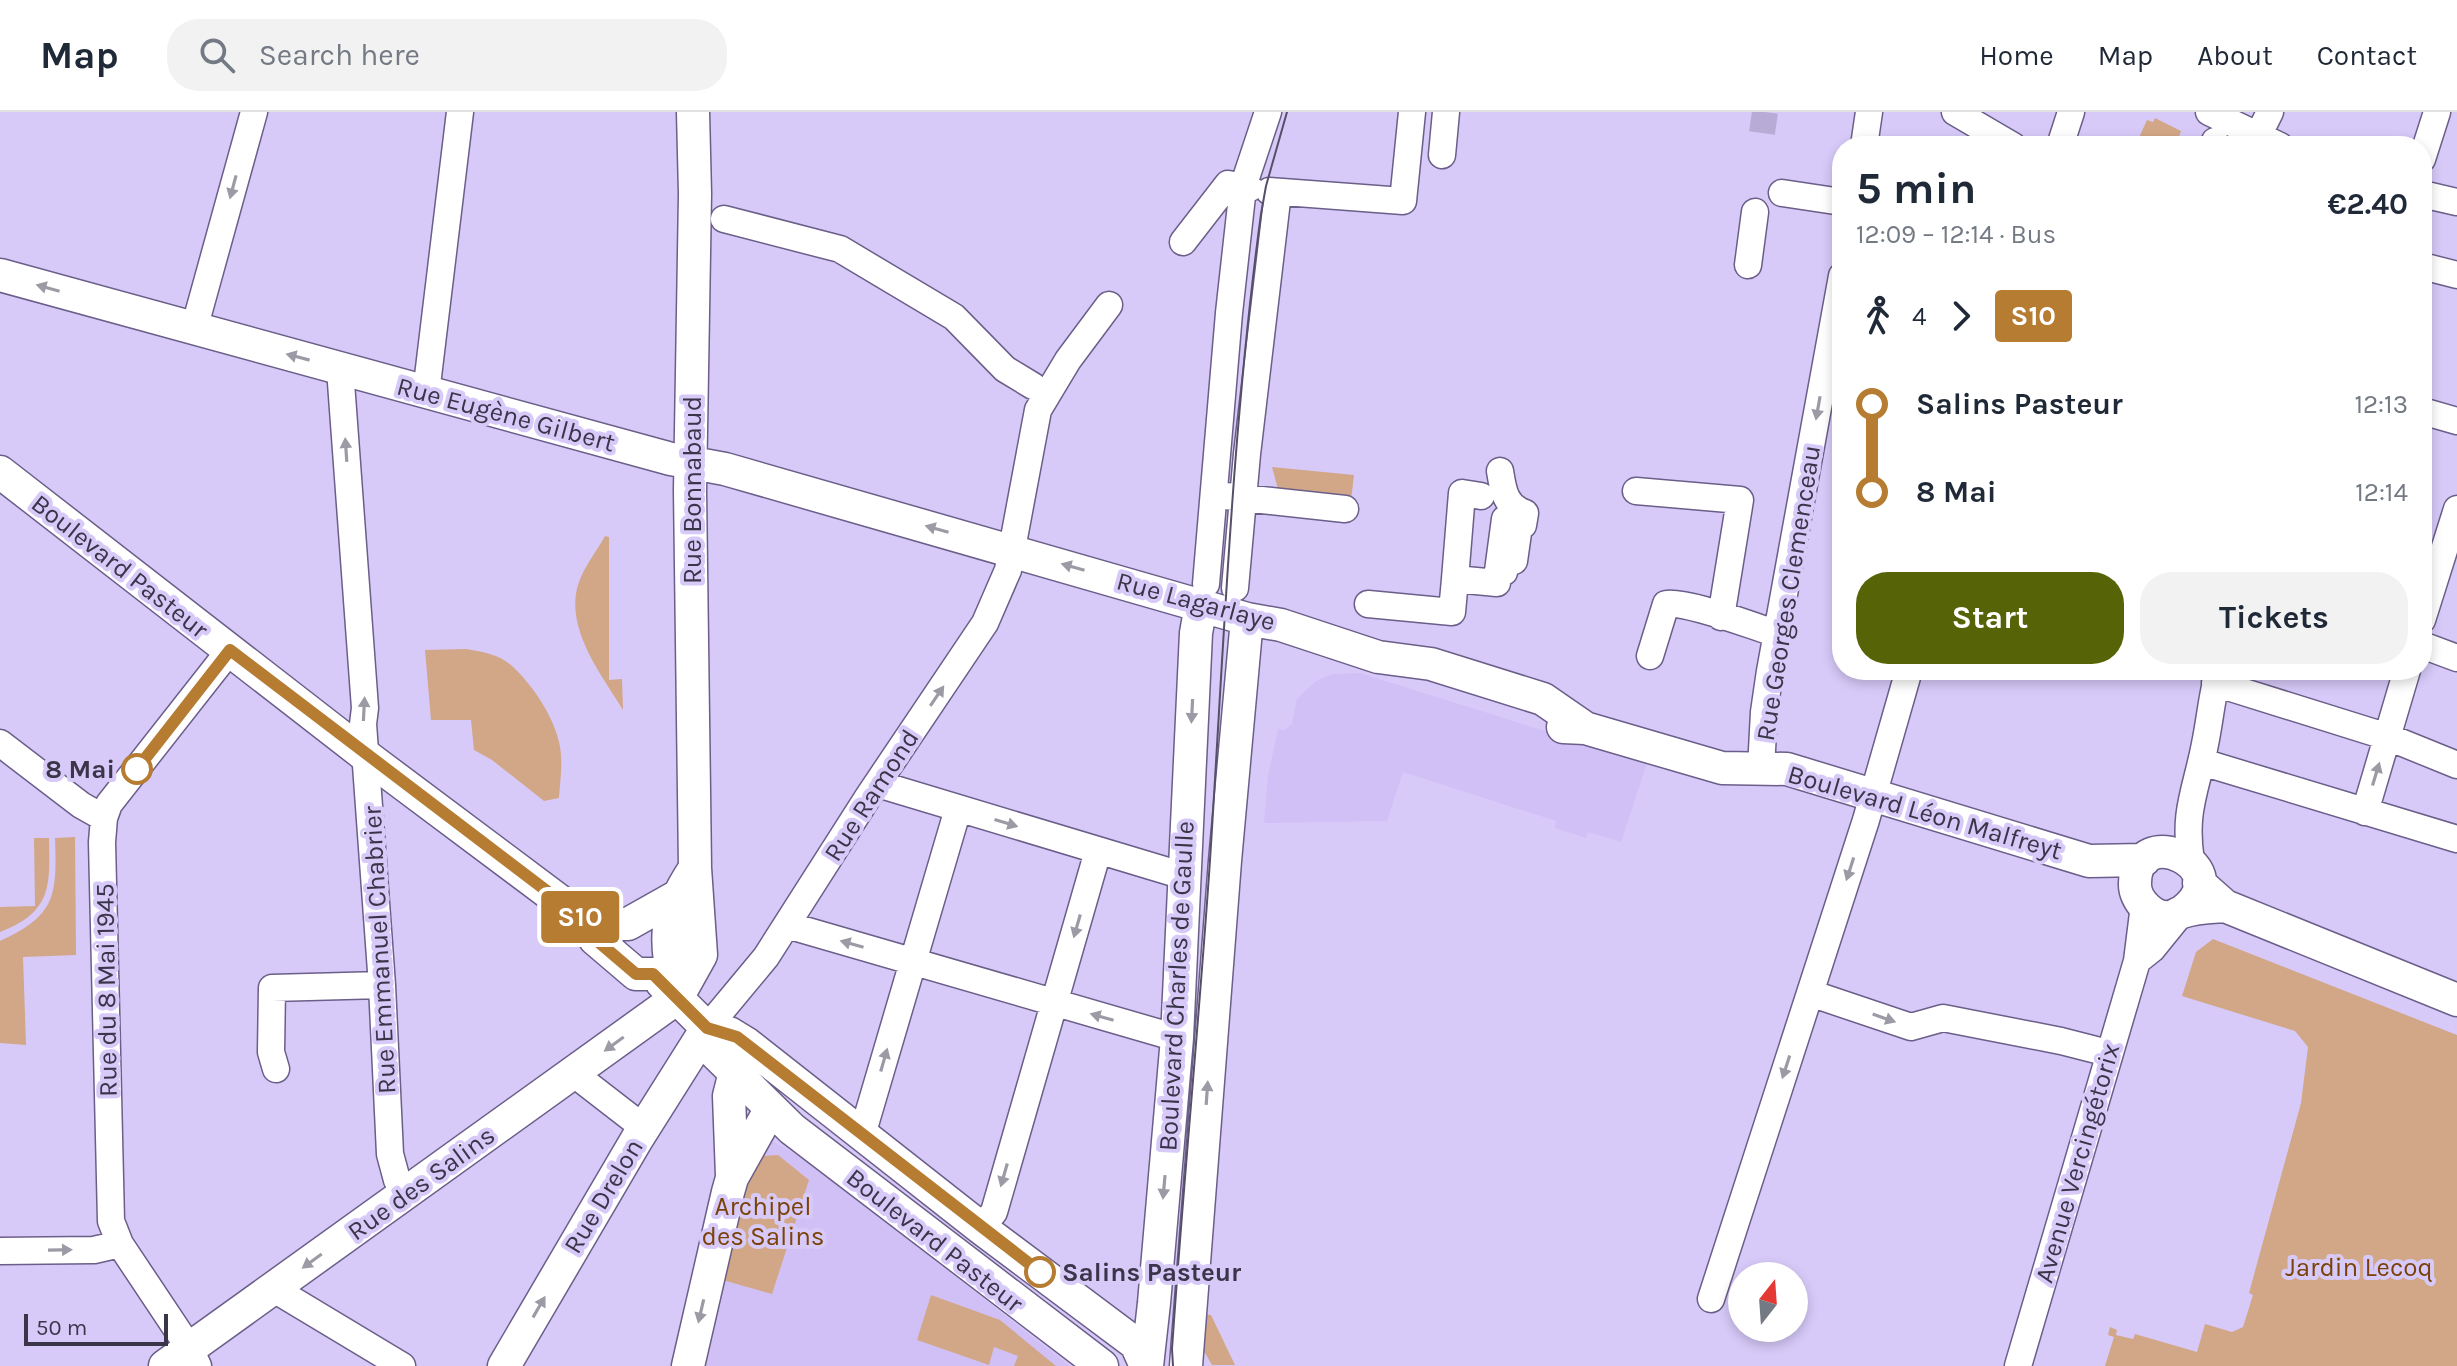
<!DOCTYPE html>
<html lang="en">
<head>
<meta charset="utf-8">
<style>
  body { margin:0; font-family:Karla,sans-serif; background:#f2f2f3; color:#1f2937; height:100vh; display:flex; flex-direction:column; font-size:30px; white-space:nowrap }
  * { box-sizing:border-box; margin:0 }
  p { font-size:26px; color:#747a83 }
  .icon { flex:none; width:44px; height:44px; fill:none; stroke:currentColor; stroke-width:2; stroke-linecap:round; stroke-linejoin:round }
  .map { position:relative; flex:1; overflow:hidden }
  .details { position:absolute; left:1832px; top:24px; width:600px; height:544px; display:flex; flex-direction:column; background:#fff; border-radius:32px; box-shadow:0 4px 12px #0003 }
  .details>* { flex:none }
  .badge { padding:0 16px; border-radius:6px; font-size:28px; line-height:52px }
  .needle { width:52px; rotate:17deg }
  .buttons { position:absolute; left:1728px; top:1150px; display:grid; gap:16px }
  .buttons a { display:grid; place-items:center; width:80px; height:80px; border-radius:50%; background:#fff; box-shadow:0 4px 12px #0003; font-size:40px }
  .scale { position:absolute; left:24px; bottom:20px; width:144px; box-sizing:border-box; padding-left:8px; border:4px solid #3a3548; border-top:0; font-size:22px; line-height:28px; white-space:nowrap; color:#3a3548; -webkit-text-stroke:6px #d7caf9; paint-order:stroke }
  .map>.badge { position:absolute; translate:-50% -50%; box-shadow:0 0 0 4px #fff }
  .legs { display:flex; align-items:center; gap:12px; height:88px; padding:0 24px; font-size:26px }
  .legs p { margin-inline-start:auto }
  .overview { display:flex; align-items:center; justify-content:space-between; height:136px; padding:0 24px }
  h1 { font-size:44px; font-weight:700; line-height:60px }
  .cta { display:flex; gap:16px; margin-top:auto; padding:16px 24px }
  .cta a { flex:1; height:92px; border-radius:32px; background:#566306; color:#fff; font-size:32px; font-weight:700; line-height:92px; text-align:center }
  .cta a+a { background:#f2f2f3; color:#1f2937 }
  ul { padding:0 24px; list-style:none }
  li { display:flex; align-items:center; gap:28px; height:88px; font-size:30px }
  li i { display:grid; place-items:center; width:12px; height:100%; margin:0 10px; background:currentColor }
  li i::after { content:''; width:20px; height:20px; margin:-10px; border:6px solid; border-radius:50%; background:#fff }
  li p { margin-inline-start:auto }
  li:first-child i { background:linear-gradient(#0000 50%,currentColor 0) }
  li:last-child i { background:linear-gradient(currentColor 50%,#0000 0) }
  header { display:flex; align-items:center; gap:48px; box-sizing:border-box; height:112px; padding:0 40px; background:#fff; border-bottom:2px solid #e0e1e3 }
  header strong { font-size:38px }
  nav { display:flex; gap:44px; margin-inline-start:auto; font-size:28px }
  .search { width:560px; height:72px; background:#f2f2f3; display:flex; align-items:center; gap:20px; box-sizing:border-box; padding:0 28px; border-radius:32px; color:#747a83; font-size:30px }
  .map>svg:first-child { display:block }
  .built { fill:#d0c0f6 }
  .green { fill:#d2a787 }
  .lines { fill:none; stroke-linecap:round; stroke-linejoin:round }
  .minor-tunnel { stroke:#b8acd6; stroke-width:26; stroke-dasharray:26 13; stroke-linecap:butt }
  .minor-casing { stroke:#6b5e88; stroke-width:29 }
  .major-casing { stroke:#6b5e88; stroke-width:35 }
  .minor { stroke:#fff; stroke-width:26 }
  .major { stroke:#fff; stroke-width:32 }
  .tram { stroke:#554f67; stroke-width:2 }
  .oneway { fill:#9c9aa4 }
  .line-1-casing { stroke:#fff; stroke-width:18 }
  .line-1 { stroke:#b57c32; stroke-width:12 }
  .stop-1-dot { fill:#fff; stroke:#b57c32; stroke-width:4 }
  .labels { text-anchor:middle; stroke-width:8; stroke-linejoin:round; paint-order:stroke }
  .street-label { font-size:26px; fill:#3a3548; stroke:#d7caf9 }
  .stop-label { font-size:26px; font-weight:bold; fill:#3a3548; stroke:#d7caf9; text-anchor:end }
  .park-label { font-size:26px; fill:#7b4208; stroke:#d7caf9 }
</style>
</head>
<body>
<header>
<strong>Map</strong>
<div class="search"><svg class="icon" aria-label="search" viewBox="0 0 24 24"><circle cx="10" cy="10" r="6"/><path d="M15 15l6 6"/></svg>Search here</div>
<nav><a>Home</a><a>Map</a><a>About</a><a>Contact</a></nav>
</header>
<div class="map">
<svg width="2457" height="1254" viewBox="0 0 2457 1254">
  <rect width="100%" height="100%" fill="#d7caf9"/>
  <path class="built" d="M1360,561L1647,651L1621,730L1588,720L1586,726L1555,716L1556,709L1403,660L1387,709L1264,711L1268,663L1278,617L1285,618L1292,612L1297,587L1316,569L1332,562Z
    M769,1027L807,1049L1070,1254H698L729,1093Z"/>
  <path class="green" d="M2155,6L2181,19L2176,34H2149L2137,30L2147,8L2153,10Z
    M1272,355L1354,363L1351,389L1279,381Z
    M605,424L609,425V568L622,567L623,598C601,562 565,517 578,473C583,456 597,439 605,424Z
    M466,537C482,540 499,542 512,554C533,573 556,608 560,635C563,651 560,670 559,686L544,689L492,648L474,638L471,608H431L425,538Z
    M75,725L76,843L23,845L26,933L0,931V829C56,803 57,784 55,726Z
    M34,726H49C50,774 52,800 0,820V795L35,794Z
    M2213,827L2457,923V1254H2105L2114,1225L2108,1223L2110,1215L2117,1218L2116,1223L2133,1227L2135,1222L2197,1240L2205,1212L2232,1220L2243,1215L2253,1183L2249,1181L2301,991L2308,935L2295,919L2182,884L2196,840Z
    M778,1043L809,1068L772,1182L719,1167L734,1096L762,1044Z
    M931,1183L1000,1208L1056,1254H1014L1018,1244L994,1235L989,1253L917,1228Z
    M1194,1201L1211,1203L1235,1253H1212L1198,1229Z"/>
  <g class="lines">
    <path class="minor-tunnel" d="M1762,21L1765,0"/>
    <defs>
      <path id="minor" d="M1955,0L2013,34
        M2209,0L2280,34
        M2258,24L2270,0
        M1864,34L1869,0
        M2060,34L2071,0
        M2213,34L2215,29
        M1442,43L1446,0
        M2422,47L2437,0
        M1269,79L1403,89L1412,0
        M1782,81L1842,90
        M2422,82L2457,90
        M724,107L840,137L954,205L1005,257L1033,274
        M1183,130L1228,72L1243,75L1268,0
        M1748,153L1755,100
        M2422,154L2457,163
        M194,217L254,0
        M340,257L365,596L363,612L382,873L390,1042L397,1068L405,1083
        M426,281L460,0
        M2422,299L2457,309
        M1500,359C1503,378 1505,394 1525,401L1523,413
        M1636,379L1740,388L1721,505
        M1225,384L1345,397
        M1498,459L1505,407L1513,408L1509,448L1514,449L1521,400
        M1455,467L1462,381L1481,384
        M1206,472L1229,201L1243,75L1250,76
        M1235,476L1247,342L1278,80
        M1368,492L1452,500L1455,467L1497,471L1498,459L1504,460
        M2422,508L2457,397
        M2422,533L2457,546
        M1650,544L1666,492C1686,489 1744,511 1766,518
        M2215,571L2388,625L2457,653
        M0,631L81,693L104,706
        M2202,650L2457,727
        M1761,657L1764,600L1770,559L1842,164
        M878,672L1184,764
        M2365,700L2407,558
        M2191,749C2183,699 2196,679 2205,632C2210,608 2212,582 2219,558
        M787,813L1177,926
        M2137,849L2152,837L2182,800
        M1810,881L1911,915L1943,906L2061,929L2108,941
        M707,916L766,845L868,685L985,511L1008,458L1038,298L1068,248L1109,193
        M276,957L271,940L272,876L382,873
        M573,961L644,1016
        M862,1023L958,697
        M981,1116L994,1100L1098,739
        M0,1139L94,1138L120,1132
        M274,1177L402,1254
        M1711,1187L1866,708L1909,558
        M198,1254L190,1237L120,1132L111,1109L102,730L104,706L109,692L230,538
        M2018,1254L2137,849L2144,793"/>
      <path id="major" d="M0,163L671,347L725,357L1247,507L1281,513L1378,545L1431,552L1543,587L1585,616
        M0,360L366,644L585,808L595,827L636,862H653
        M1563,615L1585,616L1722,656L1787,657L2089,749L2144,748
        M2199,771L2225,794L2457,888
        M2182,800C2242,755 2135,707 2135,771C2134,788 2153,808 2171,805C2174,804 2179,801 2182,800C2196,795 2211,795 2225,794
        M603,812H628L676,785
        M662,871L707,916L713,939L792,1017L1102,1254
        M677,886C665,829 661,807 695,756
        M707,916L729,921L747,932L981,1116L1136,1232L1146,1254
        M732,1064L729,984L735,960
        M165,1254L677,886L701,843L695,756L690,378L695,82L693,0
        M504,1254L637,1027L707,916
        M688,1254L728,1080L732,1066L770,998
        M1147,1254L1154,1191L1177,926L1196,521L1201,493
        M1186,1254L1225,749L1247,507"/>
    </defs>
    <use href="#minor" class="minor-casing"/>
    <use href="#major" class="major-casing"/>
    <use href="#minor" class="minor"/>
    <use href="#major" class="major"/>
    <path class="tram" d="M1173,1254L1172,1237C1183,1074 1199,911 1210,748C1224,532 1232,316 1261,102L1266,74L1287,0"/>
  </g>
  <defs><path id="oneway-solid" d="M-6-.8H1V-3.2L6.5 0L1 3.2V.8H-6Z" transform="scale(2)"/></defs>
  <g class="oneway">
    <use href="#oneway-solid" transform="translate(233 75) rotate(105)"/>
    <use href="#oneway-solid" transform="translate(48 176) rotate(-164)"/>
    <use href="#oneway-solid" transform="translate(298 245) rotate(-165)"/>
    <use href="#oneway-solid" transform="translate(1818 296) rotate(100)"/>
    <use href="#oneway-solid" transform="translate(346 338) rotate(-94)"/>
    <use href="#oneway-solid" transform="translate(937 417) rotate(-164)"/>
    <use href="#oneway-solid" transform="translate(1073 455) rotate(-164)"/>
    <use href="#oneway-solid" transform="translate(937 584) rotate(-56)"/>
    <use href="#oneway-solid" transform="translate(364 597) rotate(-87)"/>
    <use href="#oneway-solid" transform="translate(1192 599) rotate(93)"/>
    <use href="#oneway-solid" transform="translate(2376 662) rotate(-73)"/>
    <use href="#oneway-solid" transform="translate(1006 711) rotate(17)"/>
    <use href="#oneway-solid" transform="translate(1850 757) rotate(108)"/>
    <use href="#oneway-solid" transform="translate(1077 814) rotate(106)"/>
    <use href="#oneway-solid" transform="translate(852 832) rotate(-164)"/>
    <use href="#oneway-solid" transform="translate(1102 905) rotate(-164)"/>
    <use href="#oneway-solid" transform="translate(1884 906) rotate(19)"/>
    <use href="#oneway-solid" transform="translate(614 932) rotate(144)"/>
    <use href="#oneway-solid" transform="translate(884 948) rotate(-74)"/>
    <use href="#oneway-solid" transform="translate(1786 955) rotate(108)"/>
    <use href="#oneway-solid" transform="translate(1207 981) rotate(-86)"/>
    <use href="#oneway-solid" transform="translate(1004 1063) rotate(106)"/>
    <use href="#oneway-solid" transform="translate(1164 1075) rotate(95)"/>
    <use href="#oneway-solid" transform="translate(60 1138) rotate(-1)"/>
    <use href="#oneway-solid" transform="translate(312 1149) rotate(144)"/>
    <use href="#oneway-solid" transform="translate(539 1195) rotate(-60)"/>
    <use href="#oneway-solid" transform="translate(701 1199) rotate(103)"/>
  </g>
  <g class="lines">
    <defs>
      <path id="line-1" d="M137,657L230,538L585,808L595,827L636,862H653L707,916L737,925L1040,1160"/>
    </defs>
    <use href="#line-1" class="line-1-casing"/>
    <use href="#line-1" class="line-1"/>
  </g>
  <g class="stop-1-dot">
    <circle cx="137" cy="657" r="14"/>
    <circle cx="1040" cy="1160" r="14"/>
  </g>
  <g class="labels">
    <g class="street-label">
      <text transform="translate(506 302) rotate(15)" y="9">Rue Eugène Gilbert</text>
      <text transform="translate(692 378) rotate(-90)" y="9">Rue Bonnabaud</text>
      <text transform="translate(120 454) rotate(38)" y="9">Boulevard Pasteur</text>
      <text transform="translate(1788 481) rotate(-81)" y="9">Rue Georges Clemenceau</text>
      <text transform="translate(1196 489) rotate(15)" y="9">Rue Lagarlaye</text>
      <text transform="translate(871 683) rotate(-57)" y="9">Rue Ramond</text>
      <text transform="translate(1925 700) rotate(16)" y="9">Boulevard Léon Malfreyt</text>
      <text transform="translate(379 838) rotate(-93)" y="9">Rue Emmanuel Chabrier</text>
      <text transform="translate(1176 874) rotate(-87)" y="9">Boulevard Charles de Gaulle</text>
      <text transform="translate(106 878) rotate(-91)" y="9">Rue du 8 Mai 1945</text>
      <text transform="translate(2077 1051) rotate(-74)" y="9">Avenue Vercingétorix</text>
      <text transform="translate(421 1071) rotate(-36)" y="9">Rue des Salins</text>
      <text transform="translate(603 1084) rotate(-59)" y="9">Rue Drelon</text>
      <text transform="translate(935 1128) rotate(38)" y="9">Boulevard Pasteur</text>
    </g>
    <g class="stop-label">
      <text x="115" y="666">8 Mai</text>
      <text x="1062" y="1169" text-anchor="start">Salins Pasteur</text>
    </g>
    <g class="park-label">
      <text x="763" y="1103">Archipel<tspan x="763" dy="30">des Salins</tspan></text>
      <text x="2359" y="1164">Jardin Lecoq</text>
    </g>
  </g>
</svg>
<div class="buttons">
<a><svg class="needle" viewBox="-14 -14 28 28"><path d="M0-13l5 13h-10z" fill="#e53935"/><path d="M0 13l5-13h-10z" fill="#747a83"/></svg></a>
</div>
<div class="scale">50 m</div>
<b class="badge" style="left:580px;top:805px;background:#b57c32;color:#fff">S10</b>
<section class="details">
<div class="overview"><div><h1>5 min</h1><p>12:09 – 12:14 · Bus</p></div><b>€2.40</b></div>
<div class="legs"><svg class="icon" aria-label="walk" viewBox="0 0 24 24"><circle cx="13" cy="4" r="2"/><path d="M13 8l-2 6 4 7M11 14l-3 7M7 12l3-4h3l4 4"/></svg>4<svg class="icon" aria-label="forward" viewBox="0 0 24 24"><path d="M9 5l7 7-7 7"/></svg><b class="badge" style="background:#b57c32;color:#fff">S10</b></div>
<ul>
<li><i style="color:#b57c32"></i><b>Salins Pasteur</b><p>12:13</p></li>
<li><i style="color:#b57c32"></i><b>8 Mai</b><p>12:14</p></li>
</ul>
<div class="cta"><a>Start</a><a>Tickets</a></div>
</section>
</div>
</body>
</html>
